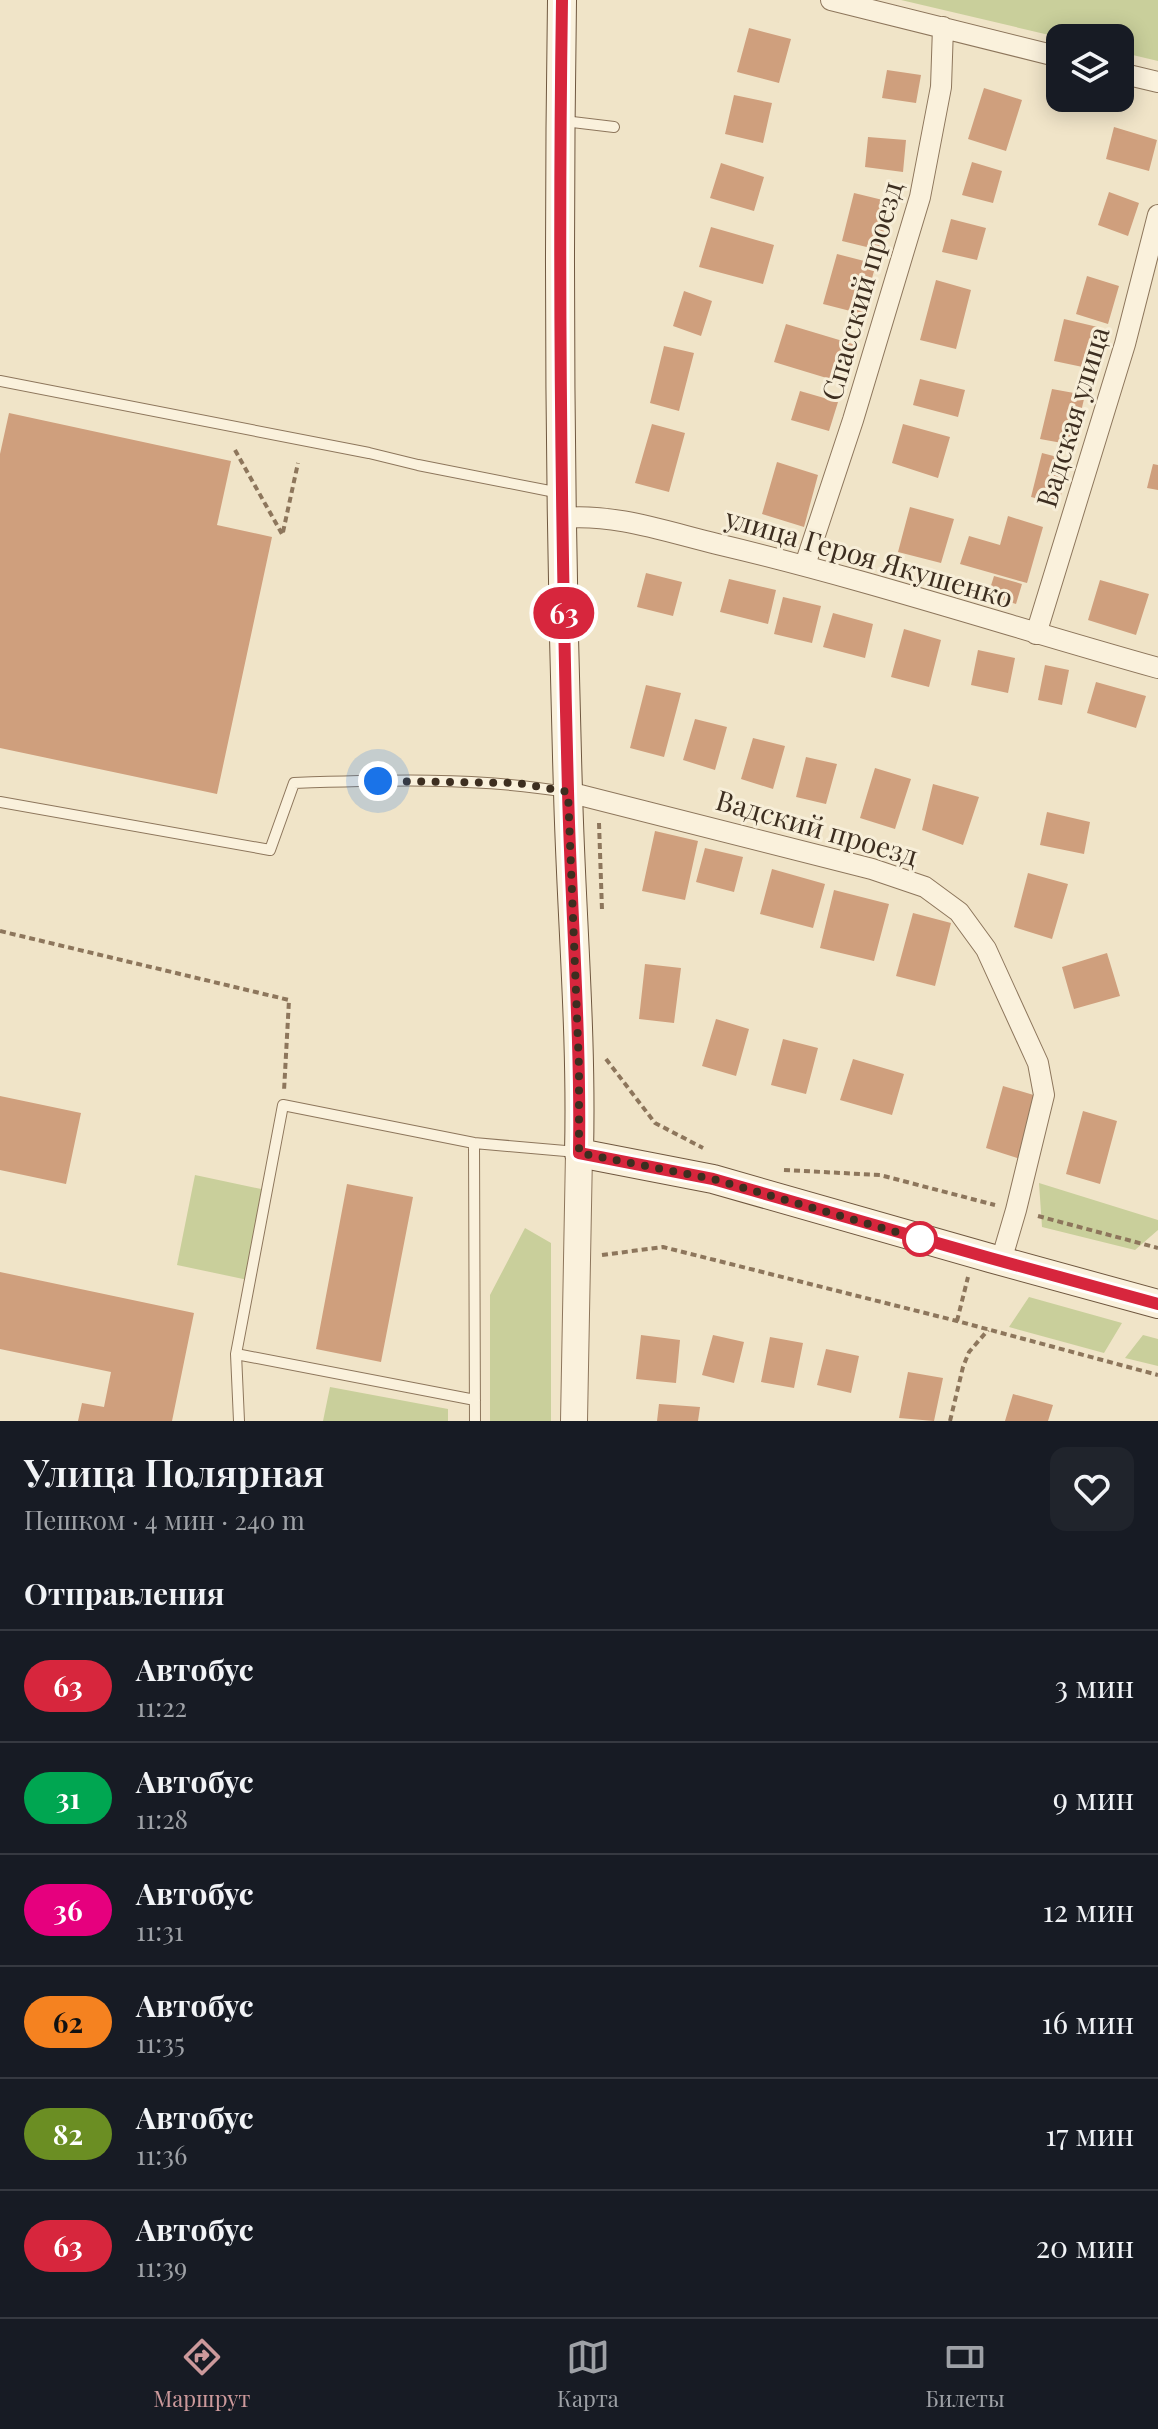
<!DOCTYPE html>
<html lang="ru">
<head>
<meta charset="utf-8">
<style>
  body { margin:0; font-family:"Playfair Display",serif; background:#20242c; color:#f1f3f6; height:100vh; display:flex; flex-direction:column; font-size:30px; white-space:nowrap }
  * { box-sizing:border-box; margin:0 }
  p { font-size:26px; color:#9ea1a6 }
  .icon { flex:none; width:44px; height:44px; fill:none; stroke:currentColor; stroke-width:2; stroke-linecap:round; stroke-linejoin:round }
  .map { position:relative; height:1421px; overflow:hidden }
  .details { display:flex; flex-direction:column; background:#171b24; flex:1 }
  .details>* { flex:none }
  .badge { padding:0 16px; border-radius:26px; font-size:28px; line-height:52px }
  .buttons { position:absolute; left:1046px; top:24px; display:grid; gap:16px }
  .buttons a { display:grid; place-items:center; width:88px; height:88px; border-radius:16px; background:#171b24; box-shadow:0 4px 20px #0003; font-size:40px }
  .you { position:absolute; width:40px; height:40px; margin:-20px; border:6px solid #fff; border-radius:50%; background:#1a73e8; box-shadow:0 0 0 12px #1a73e833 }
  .map>.badge { position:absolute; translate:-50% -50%; box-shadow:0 0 0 4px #fff }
  h2 { padding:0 24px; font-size:30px; line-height:72px }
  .round { display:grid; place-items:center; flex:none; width:84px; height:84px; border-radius:16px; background:#20242c }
  .summary { display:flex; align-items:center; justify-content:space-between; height:136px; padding:0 24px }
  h1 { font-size:38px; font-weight:600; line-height:60px }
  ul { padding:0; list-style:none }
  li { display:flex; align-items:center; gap:24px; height:112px; padding:0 24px; border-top:2px solid #363941 }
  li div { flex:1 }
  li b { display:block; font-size:30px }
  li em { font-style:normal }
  li .badge { min-width:88px; font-weight:700; text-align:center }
  .tabs { display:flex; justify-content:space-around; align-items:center; height:112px; border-top:2px solid #363941; background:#171b24; font-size:22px; color:#9ea1a6 }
  .tabs a { display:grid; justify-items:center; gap:4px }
  .tabs .selected { color:#cc999b }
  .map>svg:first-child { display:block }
  .green { fill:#c9cf9b }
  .building { fill:#cf9f7d }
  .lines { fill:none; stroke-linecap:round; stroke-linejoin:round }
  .service-casing { stroke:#8d765c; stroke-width:12 }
  .minor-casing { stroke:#8d765c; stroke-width:22 }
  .tertiary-casing { stroke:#8d765c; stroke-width:28 }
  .secondary-casing { stroke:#6f573f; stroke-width:30 }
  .path { stroke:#8d765c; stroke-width:4; stroke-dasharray:6 4; stroke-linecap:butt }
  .service { stroke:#faf1dc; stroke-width:10 }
  .minor { stroke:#faf1dc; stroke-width:20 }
  .tertiary { stroke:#faf1dc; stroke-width:26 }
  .secondary { stroke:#faf1dc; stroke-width:28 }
  .line-casing { stroke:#fff; stroke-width:18 }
  .line { stroke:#d7263d; stroke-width:12 }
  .walk { stroke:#3d2e20; stroke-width:8; stroke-dasharray:0 14.4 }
  .stop-dot { fill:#fff; stroke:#d7263d; stroke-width:4 }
  .labels { text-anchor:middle; stroke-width:6; stroke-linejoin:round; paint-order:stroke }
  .street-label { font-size:28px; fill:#3d2e20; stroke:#f7eed8 }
</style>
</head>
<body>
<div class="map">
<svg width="1158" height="1421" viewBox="0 0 1158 1421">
  <rect width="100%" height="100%" fill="#f0e4c8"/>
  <path class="green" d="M901,0H1158V61L1120,52V38H1062Z
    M195,1175L266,1190L248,1280L177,1265Z
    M1039,1183L1158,1220V1230L1135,1250L1042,1227Z
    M525,1228L551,1243V1421H490V1295Z
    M1029,1297L1122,1323L1104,1353L1009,1327Z
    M1143,1335L1158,1339V1366L1125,1358Z
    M330,1387L448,1409V1421H323Z"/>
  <path class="building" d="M749,28L791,39L779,83L737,72Z
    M887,70L921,75L916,103L882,98Z
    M984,88L1022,100L1006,151L968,139Z
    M734,95L772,103L763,143L725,134Z
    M1114,127L1157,140L1149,171L1106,159Z
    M868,137L906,140L903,172L865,167Z
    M972,162L1002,171L993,203L962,195Z
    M721,163L764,177L754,211L710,198Z
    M1109,192L1139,203L1128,236L1098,225Z
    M854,193L891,202L879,250L842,241Z
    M951,219L986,228L977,260L942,252Z
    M711,227L774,245L763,284L699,267Z
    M837,254L876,264L862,314L823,304Z
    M1087,276L1119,286L1108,324L1076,314Z
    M936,280L971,290L956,349L920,340Z
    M684,291L712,301L701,336L673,326Z
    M1064,319L1106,329L1097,370L1054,361Z
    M786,324L856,345L843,383L774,362Z
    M664,346L694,353L679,411L650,403Z
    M920,379L965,390L958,417L913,405Z
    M1052,389L1085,395L1073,445L1040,439Z
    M800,391L838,402L829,431L791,420Z
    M9,413L231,461L217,525L272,537L217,794L0,748V454Z
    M652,424L685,433L669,492L635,483Z
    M903,424L950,437L938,478L892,463Z
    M1042,453L1069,460L1059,504L1031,497Z
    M777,462L818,475L804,527L762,514Z
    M1153,464L1158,465V490L1147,488Z
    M910,507L954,519L941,563L898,552Z
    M1008,516L1043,527L1027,583L960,564L969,536L1000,545Z
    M646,573L682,582L673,616L637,607Z
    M994,576L1022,584L1016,604L988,595Z
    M729,579L776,590L768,624L720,612Z
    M1100,580L1149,594L1136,635L1088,620Z
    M783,597L821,606L812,643L774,634Z
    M833,613L873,624L865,658L823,647Z
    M904,629L941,640L929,687L891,677Z
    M978,650L1015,658L1008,693L971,685Z
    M1045,665L1069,670L1062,705L1038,700Z
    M1096,682L1146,696L1136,728L1087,713Z
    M646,685L681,693L664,757L630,748Z
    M695,719L727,727L715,770L683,760Z
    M753,738L785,746L773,789L741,779Z
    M806,757L837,764L826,804L796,797Z
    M875,768L911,779L895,829L860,818Z
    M933,784L979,797L963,845L922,830Z
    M1047,812L1090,822L1084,854L1040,845Z
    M655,831L698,841L685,900L642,891Z
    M705,848L743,857L734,892L696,882Z
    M772,869L825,884L813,928L760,914Z
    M1028,873L1068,884L1052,939L1014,927Z
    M834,890L889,904L874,961L820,948Z
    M913,913L951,923L935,986L896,976Z
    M1107,953L1120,996L1074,1009L1062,967Z
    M645,964L681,968L674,1023L639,1019Z
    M716,1019L749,1029L736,1076L702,1066Z
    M783,1039L818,1048L806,1094L771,1085Z
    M853,1059L904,1074L892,1115L840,1100Z
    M1003,1086L1037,1096L1020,1159L986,1148Z
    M0,1096L81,1113L66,1184L0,1170Z
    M1083,1111L1117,1121L1100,1184L1066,1174Z
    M347,1184L413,1197L381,1362L316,1349Z
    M0,1272L194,1313L172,1421H78L82,1403L104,1407L111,1372L0,1349Z
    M641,1335L680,1340L676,1383L636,1379Z
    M713,1335L744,1342L734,1383L702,1375Z
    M770,1337L803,1343L794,1388L761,1382Z
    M826,1349L859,1356L851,1393L817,1385Z
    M908,1372L943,1378L934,1421L899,1418Z
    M1013,1394L1053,1405L1048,1421H1005Z
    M659,1404L700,1407L698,1421H657Z"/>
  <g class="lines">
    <defs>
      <path id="service" d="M564,121L614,127
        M0,381L369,453L418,465L560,493
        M0,802L270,850L294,783C384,780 477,777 566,792
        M474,1143L475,1421
        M236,1354L475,1400
        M239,1421L236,1354L283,1105L474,1143L577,1152"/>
      <path id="minor" d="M831,0L1060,57
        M1120,73L1158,82
        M562,518C614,513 667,532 717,544C866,579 1011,627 1158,668
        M805,565L853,420L920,197L941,87L943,27
        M1036,634L1125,344L1158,215
        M568,792L872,869L925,887L959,912L986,949L1038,1063L1044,1095L1016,1210L1001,1261"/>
      <path id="tertiary" d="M574,1421L579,1153"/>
      <path id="secondary" d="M562,0C558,263 560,527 568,791C571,911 582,1032 579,1153L713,1179L990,1258L1158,1304"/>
    </defs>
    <use href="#service" class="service-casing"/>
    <use href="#minor" class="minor-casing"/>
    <use href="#tertiary" class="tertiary-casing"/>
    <use href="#secondary" class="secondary-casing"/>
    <path class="path" d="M235,450L282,534
      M283,532L298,463
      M599,823L602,910
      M0,931L289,1000L284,1091
      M606,1059L655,1123L703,1148
      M784,1170L880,1175L995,1205
      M1038,1216L1158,1248
      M602,1255L663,1247L957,1321L1158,1375
      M957,1321L968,1277
      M950,1421L963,1367L969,1352L988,1330"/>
    <use href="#service" class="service"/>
    <use href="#minor" class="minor"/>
    <use href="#tertiary" class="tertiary"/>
    <use href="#secondary" class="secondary"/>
  </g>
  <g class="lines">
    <defs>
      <path id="line" d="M562,0C558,263 561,527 568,791C571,911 581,1032 579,1153L713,1179L990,1258L1158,1304"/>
    </defs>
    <use href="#line" class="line-casing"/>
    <use href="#line" class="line"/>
    <path class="walk" d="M378,781L517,783L568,792L579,1067V1153L713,1179L920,1239"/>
  </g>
  <circle class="stop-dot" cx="920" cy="1239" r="16"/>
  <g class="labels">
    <g class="street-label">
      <text transform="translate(862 291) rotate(-74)" y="10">Спасский проезд</text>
      <text transform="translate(1073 417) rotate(-73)" y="10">Вадская улица</text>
      <text transform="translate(869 558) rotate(16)" y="10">улица Героя Якушенко</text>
      <text transform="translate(817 828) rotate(16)" y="10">Вадский проезд</text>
    </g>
  </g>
</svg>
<div class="buttons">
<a><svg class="icon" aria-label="layers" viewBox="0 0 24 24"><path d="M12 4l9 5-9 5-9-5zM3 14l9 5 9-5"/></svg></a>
</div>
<div class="you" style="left:378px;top:781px"></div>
<b class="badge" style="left:564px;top:613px;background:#d7263d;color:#fff">63</b>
</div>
<section class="details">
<div class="summary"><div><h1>Улица Полярная</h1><p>Пешком · 4 мин · 240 m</p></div><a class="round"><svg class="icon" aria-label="heart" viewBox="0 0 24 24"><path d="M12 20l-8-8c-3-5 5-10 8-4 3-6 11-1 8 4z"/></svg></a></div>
<h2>Отправления</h2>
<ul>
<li><span class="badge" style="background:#d7263d;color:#fff">63</span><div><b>Автобус</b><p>11:22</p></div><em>3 мин</em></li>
<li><span class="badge" style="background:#00a651;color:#fff">31</span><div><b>Автобус</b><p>11:28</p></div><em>9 мин</em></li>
<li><span class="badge" style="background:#e6007e;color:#fff">36</span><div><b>Автобус</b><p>11:31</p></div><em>12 мин</em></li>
<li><span class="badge" style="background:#f58220;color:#111">62</span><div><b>Автобус</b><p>11:35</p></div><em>16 мин</em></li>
<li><span class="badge" style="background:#6b8e23;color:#fff">82</span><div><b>Автобус</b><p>11:36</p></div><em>17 мин</em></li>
<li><span class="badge" style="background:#d7263d;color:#fff">63</span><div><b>Автобус</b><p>11:39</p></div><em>20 мин</em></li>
</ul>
</section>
<nav class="tabs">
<a class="selected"><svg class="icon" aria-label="directions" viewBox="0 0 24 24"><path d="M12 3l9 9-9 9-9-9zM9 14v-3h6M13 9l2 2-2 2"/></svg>Маршрут</a>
<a><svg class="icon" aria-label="map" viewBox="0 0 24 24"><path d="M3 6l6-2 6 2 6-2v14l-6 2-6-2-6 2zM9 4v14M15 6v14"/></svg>Карта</a>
<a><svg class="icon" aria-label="tickets" viewBox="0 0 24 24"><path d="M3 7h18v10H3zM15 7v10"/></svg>Билеты</a>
</nav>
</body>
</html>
